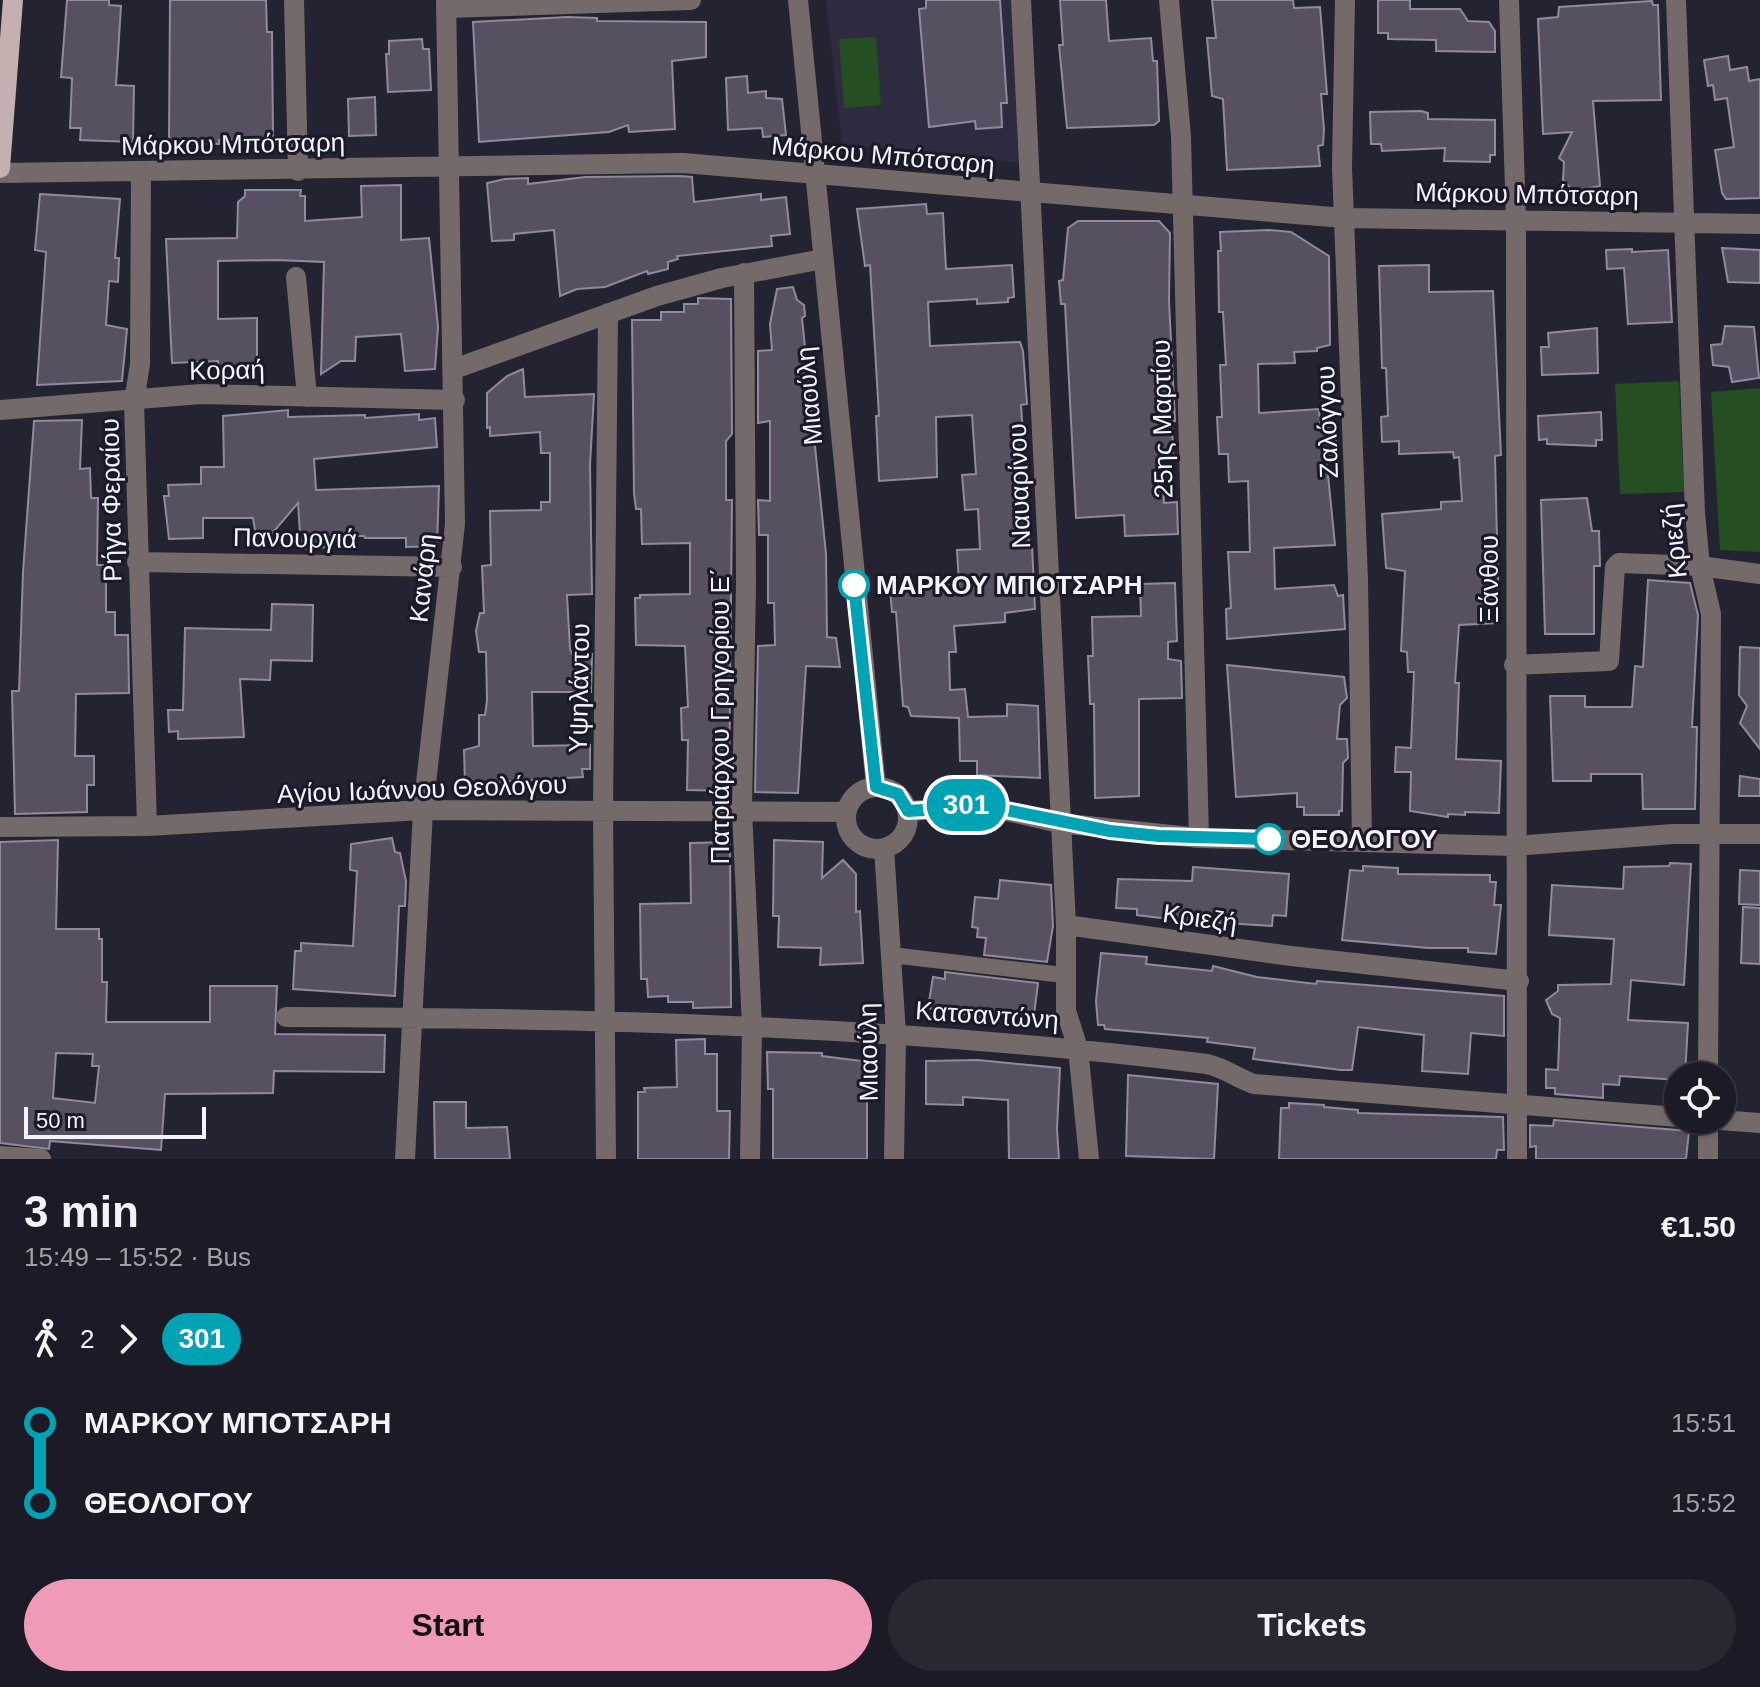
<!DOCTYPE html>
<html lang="en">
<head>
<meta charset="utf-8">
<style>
  body { margin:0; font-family:Arial,sans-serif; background:#282732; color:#f1f3f6; height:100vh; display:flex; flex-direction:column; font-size:30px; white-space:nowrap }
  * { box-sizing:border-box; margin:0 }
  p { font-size:26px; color:#a0a1a7 }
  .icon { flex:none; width:44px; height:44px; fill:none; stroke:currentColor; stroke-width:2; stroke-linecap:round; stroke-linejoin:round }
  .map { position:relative; height:1159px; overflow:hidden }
  .panel { display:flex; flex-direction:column; background:#1b1a26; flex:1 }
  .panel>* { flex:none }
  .badge { padding:0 16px; border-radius:26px; font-size:28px; line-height:52px }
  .fabs { position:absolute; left:1664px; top:1062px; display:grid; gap:16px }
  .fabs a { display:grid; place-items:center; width:72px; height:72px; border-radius:50%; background:#1b1a26; box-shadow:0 2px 6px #0004,0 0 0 2px #393843; font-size:40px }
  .scale { position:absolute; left:24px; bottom:20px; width:182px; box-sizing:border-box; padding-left:8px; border:4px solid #f3f3fd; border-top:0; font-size:22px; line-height:28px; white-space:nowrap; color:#f3f3fd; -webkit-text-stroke:6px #1b1928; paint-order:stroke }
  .map>.badge { position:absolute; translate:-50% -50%; box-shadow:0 0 0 4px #fff }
  .legs { display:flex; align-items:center; gap:12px; height:88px; padding:0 24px; font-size:26px }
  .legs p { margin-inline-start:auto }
  .headline { display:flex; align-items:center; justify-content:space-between; height:136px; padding:0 24px }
  h1 { font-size:44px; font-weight:800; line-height:60px }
  .primary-button { display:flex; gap:16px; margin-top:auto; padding:16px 24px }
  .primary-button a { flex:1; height:92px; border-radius:48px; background:#ef9ab8; color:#111; font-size:32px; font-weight:800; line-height:92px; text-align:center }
  .primary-button a+a { background:#282732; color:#f1f3f6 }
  ul { padding:0 24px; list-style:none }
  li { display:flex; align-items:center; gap:28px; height:80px; font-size:30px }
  li i { display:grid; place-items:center; width:12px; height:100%; margin:0 10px; background:currentColor }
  li i::after { content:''; width:20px; height:20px; margin:-10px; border:6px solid; border-radius:50%; background:#1b1a26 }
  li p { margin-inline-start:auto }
  li:first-child i { background:linear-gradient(#0000 50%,currentColor 0) }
  li:last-child i { background:linear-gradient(currentColor 50%,#0000 0) }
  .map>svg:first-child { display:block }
  .built { fill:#2e2b40 }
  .green { fill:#254e23 }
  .building { fill:#575060; stroke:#918a9c; stroke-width:2; fill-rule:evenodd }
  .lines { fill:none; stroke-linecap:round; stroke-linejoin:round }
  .pedestrian { stroke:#746a69; stroke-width:16 }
  .minor { stroke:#746a69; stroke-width:20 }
  .tertiary { stroke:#746a69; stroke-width:20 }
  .primary { stroke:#c4b0ae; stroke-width:20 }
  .line-1-casing { stroke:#fff; stroke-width:18 }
  .line-1 { stroke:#00a3b4; stroke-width:12 }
  .stop-1-dot { fill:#fff; stroke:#00a3b4; stroke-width:4 }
  .labels { text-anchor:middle; stroke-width:6; stroke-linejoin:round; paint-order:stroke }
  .street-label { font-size:26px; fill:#f3f3fd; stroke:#1b1928 }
  .stop-label { font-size:26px; font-weight:bold; fill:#f3f3fd; stroke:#1b1928; text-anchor:start }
</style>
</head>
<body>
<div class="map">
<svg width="1760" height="1159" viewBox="0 0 1760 1159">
  <rect width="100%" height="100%" fill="#242332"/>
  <path class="built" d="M826,0H1013L1023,163L842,144Z"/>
  <path class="green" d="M876,37L881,105L844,108L839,39Z
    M1679,381L1684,492L1620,494L1615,384Z
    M1760,388V552L1720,550L1711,392Z"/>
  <path class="building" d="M67,0H109V5L121,6L116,85L134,86L133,142L80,140L81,128H70L72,78L61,77Z
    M170,0H266L267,32H272L273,139L219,140V144L169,143Z
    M926,0H1000L1007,103H1001L1002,127L976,129L975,121L929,127L919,9L926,8Z
    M1060,0H1106L1109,41L1151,38L1153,61H1157L1159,121L1154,125L1067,128L1059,45H1063Z
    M1212,0H1293L1294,8L1320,7L1327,94H1321L1324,129L1323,145L1318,146L1320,166L1227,170L1223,99L1212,96L1209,61L1207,38H1216Z
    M1378,0H1410V9H1460L1468,21L1489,22L1495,31V52L1436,51V40L1388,39V33H1378Z
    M1652,1L1653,5H1658L1661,100L1593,101L1600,186L1573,191L1563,180L1564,162L1559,158L1572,132L1543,134L1538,19L1558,17L1559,7Z
    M567,17L597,18V21L706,22V57L672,61L675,129L629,132L628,125L609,132L479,142L473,22Z
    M422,39L423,49H429L431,90L388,92L386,54H389V41Z
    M1728,56L1730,70L1747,67L1749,81L1760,79V198L1726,199L1722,193L1715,150L1734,147L1727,98L1715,100L1713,85L1708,86L1704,60Z
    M747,76L748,93L766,91V98L782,99L786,135L763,137L762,128L728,130L726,78Z
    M375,97L376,135L349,136L348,99Z
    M1421,111L1428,113V119L1495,120V155H1490V162L1444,161L1445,148L1382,151L1381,144H1371L1370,112Z
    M680,176L692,177L694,202L761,194V200L786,197L790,234L771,236L772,246L677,256L678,259L668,262V269L648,274L647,271L605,287L577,289L560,296L554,230L514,234V240L492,241L487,183L505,179L528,178V184L585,177Z
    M401,185V240L429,238L438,327L435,369L405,371L401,334L356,337L355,361H341L321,374L324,262L276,260L218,261V319L257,318V368H218V361L172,363L166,239L237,238L238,202L245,196V190H301L300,196H305V221L362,217L361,186Z
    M40,194L120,199L115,258H119L118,282L109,281L106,325L127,329L122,381L37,385L46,252L35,250Z
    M926,204L927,214L943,213L946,269L1012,265L1014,297L1008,298V302L977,304V299L928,302L930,346L1020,342L1023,351L1027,404L1021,405L1024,447H1017L1020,496H1026L1029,545H1032L1035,609L1005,613V622L954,626L956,652H949L950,690L965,689L968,717L1007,716V704L1038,706L1040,778L977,775V761H960L959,718L911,716L908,707L903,706L896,612H892L890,590L959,584L957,550L980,549L978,509L965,510L962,475L976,474L972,415L936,417L937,477L879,481L876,416H879L870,265L865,266L857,209Z
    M1078,221H1159L1170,233L1169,301L1175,421L1172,422L1173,456L1170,460H1162L1164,503L1177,502L1178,534L1125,536L1124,515L1076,518L1065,304H1061L1059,281L1063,280L1068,228Z
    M1269,230L1291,232L1329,256L1330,345L1317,348V351L1294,352L1295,363L1258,364L1259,413L1319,409L1320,423L1334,422L1337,454L1326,455L1335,545L1274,548L1275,589L1334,585L1338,596L1343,595L1345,629L1227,639L1226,609L1231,608L1228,552H1250L1248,481L1229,482L1228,454H1219L1217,417H1222L1220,365H1226L1223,312H1219L1218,251H1221L1220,232Z
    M1722,248L1760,250V283L1728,282Z
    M1632,249V252L1668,250L1672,322L1628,324L1624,268L1607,269L1606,250Z
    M1429,265V292L1493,291L1501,455L1495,456L1499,623L1459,625L1455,683H1459L1456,759L1501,761L1499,813L1465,812V815L1448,814V817L1410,811L1411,772H1395L1396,747L1411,748L1414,672H1408L1407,652L1401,651L1405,571L1386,568L1382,514L1441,509V502L1462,501L1459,457L1454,458L1453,452L1399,454V441L1382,442L1381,417L1388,416L1386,368H1382L1379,266Z
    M793,287L797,300L804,305L805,316L802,318L826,554L827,637L836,638L840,667L806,666L798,793L755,792L758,646L775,645L774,603H768V535H759L758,500L770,501V421L758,423V351L772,350L770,324L777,289Z
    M698,298L731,299L732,434L726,441V500H732L729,791L687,790L688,740H682L681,708L688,707L685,646L636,645L635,598H640V595L690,594V543L642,544L641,509H636L634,493L632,320H661V312H684V304H698Z
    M1725,326L1754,327L1759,378L1732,382L1729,367L1713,365L1711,345L1722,344Z
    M1597,328L1598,373L1542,375L1541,347H1549L1548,333Z
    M523,369L525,397L594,394L590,465L592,594L567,595L570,649L572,654H592L591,692H532L533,746L590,745V769H582L583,777L465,784L464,750L479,746V715H485L487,701L486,652H479L476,631L480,613H484L482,566L491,565L490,511L541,510V502H550V453H541L540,432L490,436V427L487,428V393L507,376Z
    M288,410V417L365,415V418L419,414V420L435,418L437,447L314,459L316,490L439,486L437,546L406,547V538H365L364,536H328V547L301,549L298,503L270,536H256L253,518H203V538L169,539L164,496H169L168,485L201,484V467H224L223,416Z
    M1601,412L1602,440H1596V446L1547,444V439L1539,440L1538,416Z
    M82,420L80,469L90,468L91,498H98L97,565H106V612H115V635H128L129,693L76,694L75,756H94V785H87V812L15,814L12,691H19L23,572L34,421Z
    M1587,498L1592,531H1599L1600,566H1594V634H1545L1541,500Z
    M1648,580L1690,583L1698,615L1692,727H1697L1695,809H1643L1642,774H1591V781H1553L1550,696H1585V707H1632L1635,666L1643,667Z
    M1175,583L1177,641L1168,642V659L1181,661L1182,698L1139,699V796L1095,798L1094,704H1090L1088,656H1093L1092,617L1141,616L1140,584Z
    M272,604L313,605L312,661L271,660L270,680L240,679L244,737L178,739V731L169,732L168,710H183L185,628L271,630Z
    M1740,647L1760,648V749L1740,723L1747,706L1739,695Z
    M1227,665L1344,677L1347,698L1340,705L1337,739H1347L1348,758L1343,763L1342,811H1339V815H1304V807H1297V793L1236,797Z
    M1740,776L1760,779V796H1739Z
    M392,838L395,852L400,853L406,881L405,906H399L395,996L293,989L295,951H301V943L353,946L357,871L350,870L351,844Z
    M58,840L56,929H99V939H102V982H107L106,1022H210V986H277L275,1034L385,1035L384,1072L274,1071L273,1093L165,1094L161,1150L50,1141L49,1149L0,1143V842ZM56,1053L93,1054L92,1066H99L95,1103L53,1098Z
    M774,840L823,842L822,878L843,860L856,874V912L860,911L863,963L820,965L821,948L778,947L779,916H773Z
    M730,842L731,1007L693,1008V1002H668V996L648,997L647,979H641L640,904L691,903L690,843Z
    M1670,863L1691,864L1684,985L1631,980L1628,1020L1688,1023L1685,1076H1678V1080L1620,1076L1619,1085L1603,1084V1098L1555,1094V1088H1546V1069L1558,1070L1560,1018L1552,1014L1546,1000L1558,991V985L1611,984L1614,939L1549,935L1552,885L1623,889L1624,867L1669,866Z
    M1363,866L1398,868V874L1490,875V882H1496L1494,905H1501L1496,954L1468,952V948H1428L1342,940L1350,870L1363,871Z
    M1193,867L1289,874L1286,916L1273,915L1272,926L1177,920L1137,915V909L1116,908L1118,879L1192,881Z
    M1740,870L1760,871V905L1739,904Z
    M1000,880L1051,885L1053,926L1047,962L984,955L986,938L977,937L978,928L972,927L975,897L998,899Z
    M1743,907L1760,908V964L1741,963Z
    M1101,953L1147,957L1146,964L1212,971L1213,966L1257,977L1316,984L1317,981L1504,996V1036L1471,1033L1468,1074L1422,1071L1424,1035L1358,1027L1352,1070H1341L1253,1059L1255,1048L1207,1042L1208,1038L1105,1029L1104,1025H1098L1096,1001Z
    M945,972L1038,983L1034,1015L999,1011L998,1020L928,1008L933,977L945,979Z
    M705,1039V1054H717V1111H730L729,1159H638V1092H645L644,1088L677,1087L676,1040Z
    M767,1052L822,1053V1056L862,1061L861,1067H867V1159H773V1089H768Z
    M978,1060L1060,1068L1057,1129L1059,1159H1009L1008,1100L963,1097V1105L926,1104V1061Z
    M1128,1075L1218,1084L1214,1159L1126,1156Z
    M434,1102H466V1128L507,1127L510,1159H435Z
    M1289,1103L1324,1105V1107L1358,1110V1113L1503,1117L1504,1150H1497L1496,1159H1279L1281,1108H1289Z
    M1554,1120L1689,1131L1686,1159H1536V1146L1530,1147V1125L1553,1126Z"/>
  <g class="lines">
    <path class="pedestrian" d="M891,955L1064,975"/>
    <path class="minor" d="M294,0L298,171
      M1021,0L1066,925V1011L1078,1048L1089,1159
      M1169,0L1181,137L1199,838
      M1345,0L1342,167L1358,580L1362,842
      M1509,0L1516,220L1517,1159
      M1676,0L1695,513L1700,566L1711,614L1708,1076
      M446,8L691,0
      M141,172L140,364L134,402L147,826
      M0,173L683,163L1344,218L1760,224
      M744,273L746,583L742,810L752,1027L750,1159
      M296,277L307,397
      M454,369L657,296L722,278L823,259
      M0,410L201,394L455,400
      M137,562L452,567
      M1514,665L1609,661L1615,567L1619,563L1700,566L1760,574
      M908,811L986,806L1059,823L1199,838L1515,846L1673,834H1760
      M0,827L147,826L423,810L846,812
      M1066,925L1291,956L1519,981
      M286,1017C593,1018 902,1026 1207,1064C1225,1068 1237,1078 1254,1084L1678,1117
      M1708,1120V1159
      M1720,1120L1760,1123
      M0,1156L41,1159
      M405,1159L423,810L455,524L446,0
      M606,1159L603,810L608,313"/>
    <path class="tertiary" d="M798,0L876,787
      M846 818a31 31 0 1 1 62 0a31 31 0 1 1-62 0Z
      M884,848L896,1034L894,1159"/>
    <path class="primary" d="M0,168L13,0"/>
  </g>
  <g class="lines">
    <defs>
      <path id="line-1" d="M854,585L876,787L898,794L908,811L986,806L1110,831L1159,836L1269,839"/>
    </defs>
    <use href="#line-1" class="line-1-casing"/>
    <use href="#line-1" class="line-1"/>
  </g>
  <g class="stop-1-dot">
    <circle cx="854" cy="585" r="14"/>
    <circle cx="1269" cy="839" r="14"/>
  </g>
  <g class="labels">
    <g class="street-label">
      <text transform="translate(233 144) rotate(-1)" y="9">Μάρκου Μπότσαρη</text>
      <text transform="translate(883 155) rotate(5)" y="9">Μάρκου Μπότσαρη</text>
      <text transform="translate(1527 194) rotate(1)" y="9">Μάρκου Μπότσαρη</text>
      <text transform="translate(227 370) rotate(-1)" y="9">Κοραή</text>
      <text transform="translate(809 396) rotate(-95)" y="9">Μιαούλη</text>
      <text transform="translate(1162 419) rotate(-91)" y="9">25ης Μαρτίου</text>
      <text transform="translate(1327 422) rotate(-92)" y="9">Ζαλόγγου</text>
      <text transform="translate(1019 486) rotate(-92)" y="9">Ναυαρίνου</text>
      <text transform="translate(111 500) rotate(-91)" y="9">Ρήγα Φεραίου</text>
      <text transform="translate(295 538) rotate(1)" y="9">Πανουργιά</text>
      <text transform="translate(1674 541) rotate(-96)" y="9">Κριεζή</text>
      <text transform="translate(423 578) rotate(-84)" y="9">Κανάρη</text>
      <text transform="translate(1489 579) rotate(-90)" y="9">Ξάνθου</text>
      <text transform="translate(579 688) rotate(-89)" y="9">Υψηλάντου</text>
      <text transform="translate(720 716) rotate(-90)" y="9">Πατριάρχου Γρηγορίου Ε΄</text>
      <text transform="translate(422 789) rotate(-2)" y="9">Αγίου Ιωάννου Θεολόγου</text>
      <text transform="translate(1200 918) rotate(8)" y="9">Κριεζή</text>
      <text transform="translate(987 1015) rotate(4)" y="9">Κατσαντώνη</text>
      <text transform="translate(868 1052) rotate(-91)" y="9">Μιαούλη</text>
    </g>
    <g class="stop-label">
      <text x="876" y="594">ΜΑΡΚΟΥ ΜΠΟΤΣΑΡΗ</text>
      <text x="1291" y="848">ΘΕΟΛΟΓΟΥ</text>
    </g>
  </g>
</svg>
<div class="fabs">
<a><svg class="icon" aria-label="locate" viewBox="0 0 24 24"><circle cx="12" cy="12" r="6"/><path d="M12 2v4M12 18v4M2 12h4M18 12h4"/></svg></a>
</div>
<div class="scale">50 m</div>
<b class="badge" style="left:966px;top:805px;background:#00a3b4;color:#fff">301</b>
</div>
<section class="panel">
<div class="headline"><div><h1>3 min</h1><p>15:49 – 15:52 · Bus</p></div><b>€1.50</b></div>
<div class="legs"><svg class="icon" aria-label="walk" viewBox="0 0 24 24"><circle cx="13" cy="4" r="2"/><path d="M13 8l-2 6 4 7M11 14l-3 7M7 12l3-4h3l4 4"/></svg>2<svg class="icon" aria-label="forward" viewBox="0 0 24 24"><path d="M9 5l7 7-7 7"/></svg><b class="badge" style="background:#00a3b4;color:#fff">301</b></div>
<ul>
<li><i style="color:#00a3b4"></i><b>ΜΑΡΚΟΥ ΜΠΟΤΣΑΡΗ</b><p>15:51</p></li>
<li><i style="color:#00a3b4"></i><b>ΘΕΟΛΟΓΟΥ</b><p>15:52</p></li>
</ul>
<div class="primary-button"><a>Start</a><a>Tickets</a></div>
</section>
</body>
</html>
